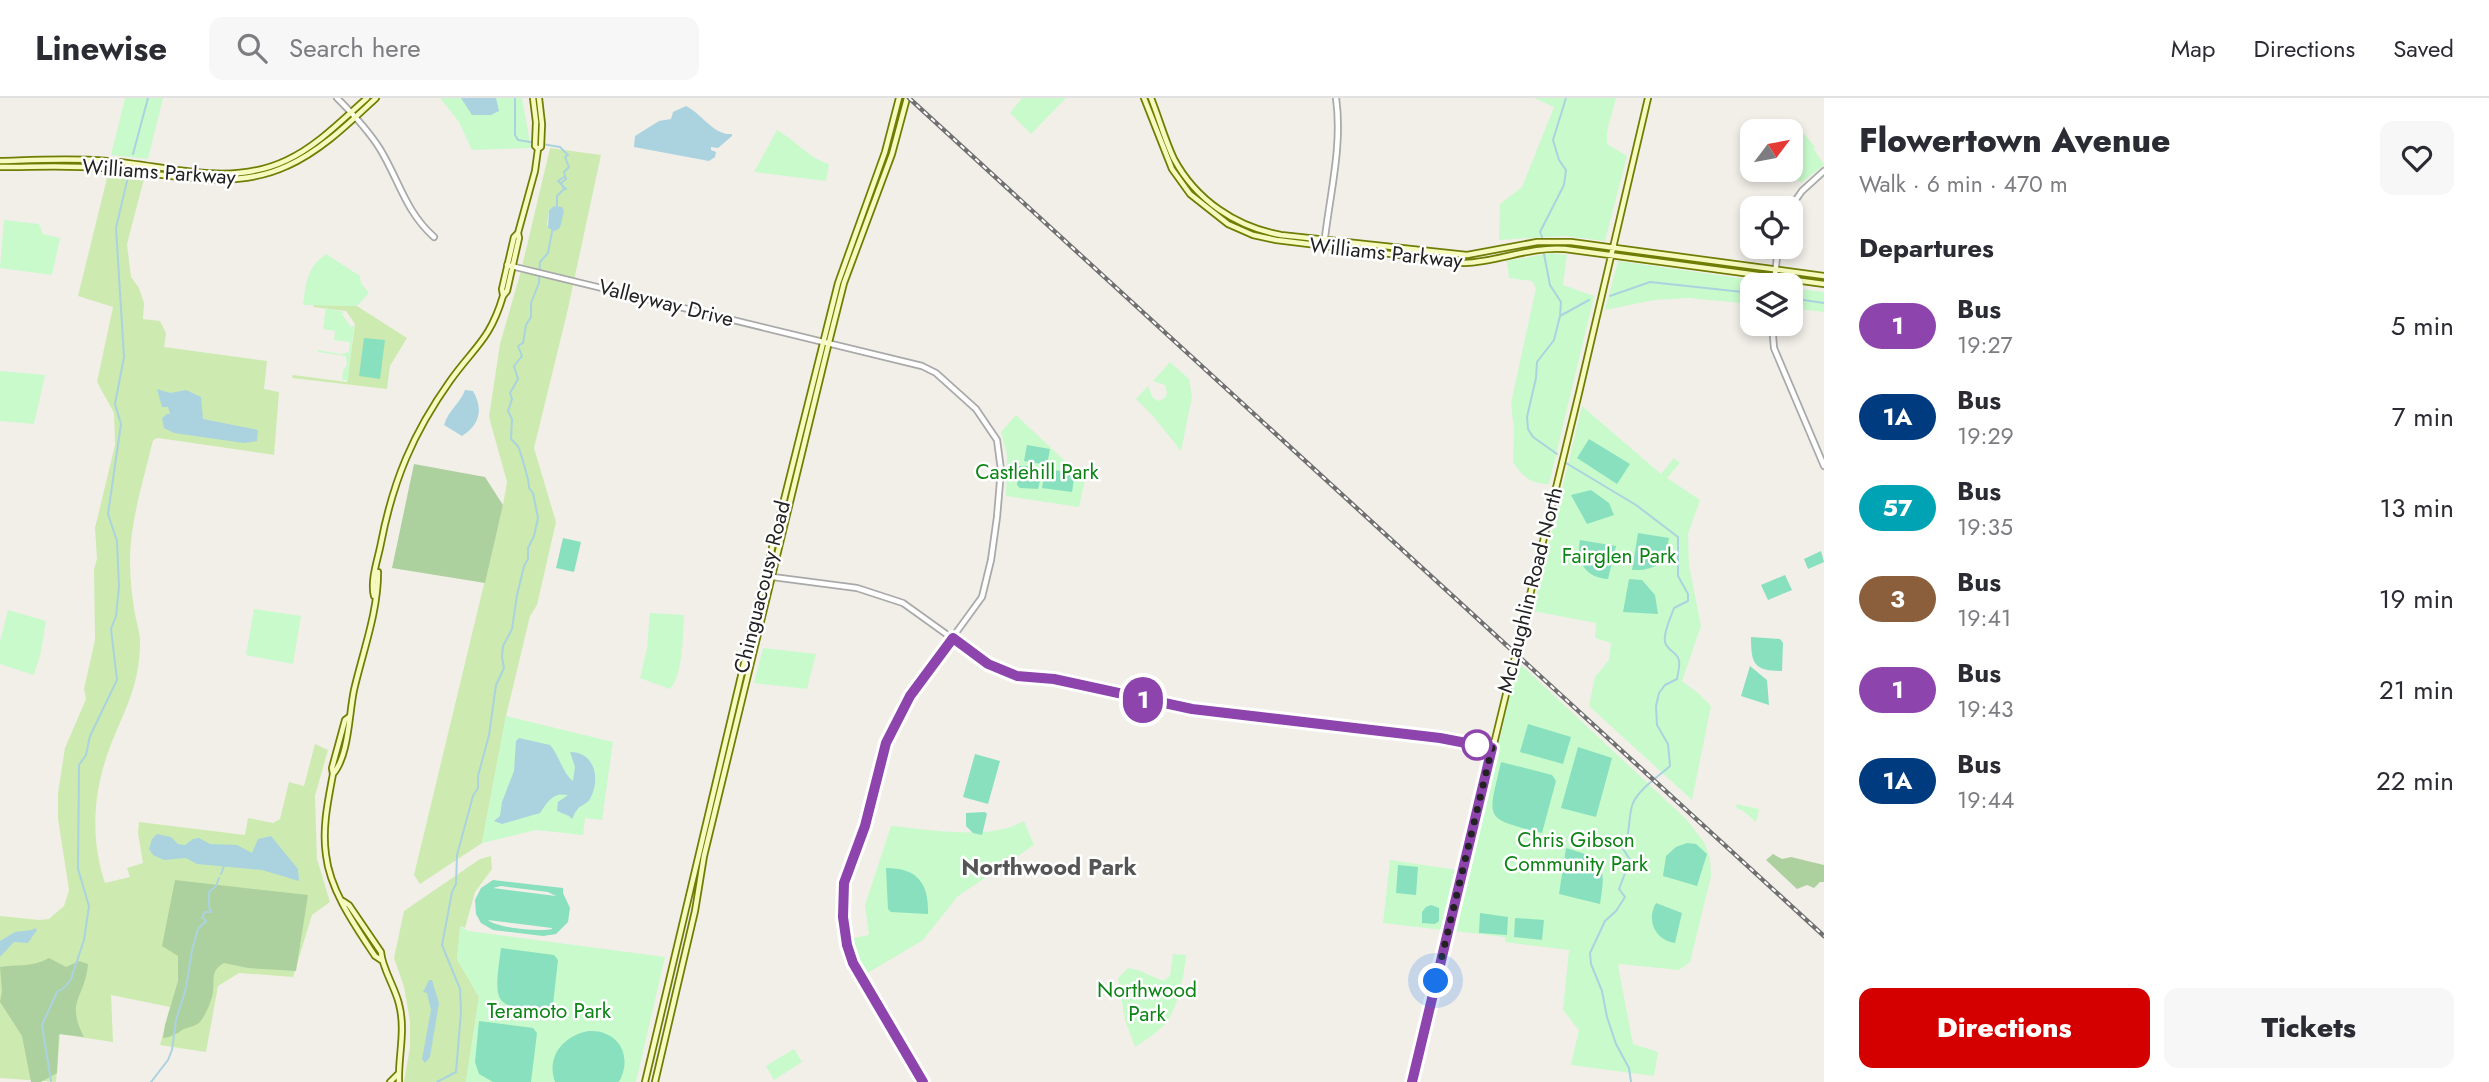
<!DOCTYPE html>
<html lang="en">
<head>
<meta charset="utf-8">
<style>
  body { margin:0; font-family:Jost,sans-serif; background:#f7f7f7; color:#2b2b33; height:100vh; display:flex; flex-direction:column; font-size:26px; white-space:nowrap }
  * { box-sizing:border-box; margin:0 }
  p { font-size:23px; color:#7c7c81 }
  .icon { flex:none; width:38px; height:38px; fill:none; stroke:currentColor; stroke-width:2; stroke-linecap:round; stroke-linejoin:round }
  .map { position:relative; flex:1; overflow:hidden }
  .sheet { display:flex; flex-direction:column; background:#fff; width:665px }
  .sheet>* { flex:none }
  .badge { padding:0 14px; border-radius:23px; font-size:24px; line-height:46px }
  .needle { width:46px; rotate:58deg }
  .tools { position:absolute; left:1740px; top:21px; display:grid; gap:14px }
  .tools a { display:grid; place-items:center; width:63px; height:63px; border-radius:14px; background:#fff; box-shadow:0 4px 10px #0003; font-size:35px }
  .you { position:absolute; width:35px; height:35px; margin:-18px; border:5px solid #fff; border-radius:50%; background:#1a73e8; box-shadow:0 0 0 10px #1a73e833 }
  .map>.badge { position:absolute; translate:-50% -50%; box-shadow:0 0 0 4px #fff }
  h2 { padding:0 35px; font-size:26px; line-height:63px }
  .round { display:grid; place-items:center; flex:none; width:74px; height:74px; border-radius:14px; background:#f7f7f7 }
  .overview { display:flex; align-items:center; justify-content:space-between; height:119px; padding:0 35px }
  h1 { font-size:33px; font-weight:800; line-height:52px }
  .action { display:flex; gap:14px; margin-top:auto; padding:14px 35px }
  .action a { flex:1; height:80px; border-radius:14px; background:#d40000; color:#fff; font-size:28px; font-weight:800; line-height:80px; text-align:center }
  .action a+a { background:#f7f7f7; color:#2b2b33 }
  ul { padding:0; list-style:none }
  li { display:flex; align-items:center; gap:21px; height:91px; padding:0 35px }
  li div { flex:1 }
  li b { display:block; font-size:26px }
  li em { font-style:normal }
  li .badge { min-width:77px; font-weight:700; text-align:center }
  header { display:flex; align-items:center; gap:42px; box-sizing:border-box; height:98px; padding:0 35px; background:#fff; border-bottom:2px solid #e1e1e2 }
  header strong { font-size:33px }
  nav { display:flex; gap:38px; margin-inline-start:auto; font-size:24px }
  .search { width:490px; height:63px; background:#f7f7f7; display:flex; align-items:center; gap:18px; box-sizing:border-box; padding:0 24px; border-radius:14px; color:#7c7c81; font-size:26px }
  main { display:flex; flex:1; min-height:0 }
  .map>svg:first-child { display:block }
  .grass { fill:#cdebb0; fill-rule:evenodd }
  .forest { fill:#add19e }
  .park { fill:#c8facc }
  .pitch { fill:#88e0be; fill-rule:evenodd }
  .water { fill:#aad3df }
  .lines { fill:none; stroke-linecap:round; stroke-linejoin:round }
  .stream { stroke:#aad3df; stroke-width:2 }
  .tertiary-casing { stroke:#a9a9a9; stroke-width:8 }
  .secondary-casing { stroke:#707d05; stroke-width:8 }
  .tertiary { stroke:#fff; stroke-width:4.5 }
  .secondary { stroke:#f7fabf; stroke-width:4.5 }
  .rail-casing { stroke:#707070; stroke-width:4.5 }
  .rail { stroke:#fff; stroke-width:2; stroke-dasharray:5; stroke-linecap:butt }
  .line-casing { stroke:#fff; stroke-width:16 }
  .line { stroke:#8e44ad; stroke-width:10 }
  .walk { stroke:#222; stroke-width:7; stroke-dasharray:0 12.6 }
  .stop-dot { fill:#fff; stroke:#8e44ad; stroke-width:3.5 }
  .labels { text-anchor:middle; stroke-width:5; stroke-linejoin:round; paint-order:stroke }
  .street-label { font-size:21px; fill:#222; stroke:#fff }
  .park-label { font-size:21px; fill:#0c8416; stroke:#fff }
  .neighbourhood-label { font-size:23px; font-weight:bold; fill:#555; stroke:#fff }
</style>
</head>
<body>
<header>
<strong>Linewise</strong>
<div class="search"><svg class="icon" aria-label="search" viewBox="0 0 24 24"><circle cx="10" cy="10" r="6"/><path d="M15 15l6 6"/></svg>Search here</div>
<nav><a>Map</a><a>Directions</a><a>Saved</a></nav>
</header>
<main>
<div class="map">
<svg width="1824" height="984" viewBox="0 0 1824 984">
  <rect width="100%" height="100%" fill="#f2efe9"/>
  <path class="grass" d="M550,50L601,57L567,215L534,350L556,424L537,507L530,518L506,618L482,745L420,786L414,777L503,407L507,384L489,319L500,246L521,173ZM554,108L562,110L560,129L550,131L547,127L549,112Z
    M107,80L144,81L127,146L131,179L139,190L144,205L143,221L160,223L166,235L164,249L267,263L264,291L279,294L274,357L158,340L153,342C144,381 130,423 130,463C130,481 132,499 135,516C137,526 141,538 140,548C139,589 124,613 110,649C93,694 90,740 105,785L130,779L127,770L143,765L138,735L139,724L245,737L248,720L273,725L280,721L289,684L304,688L315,646L328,652L315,698L317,761L330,804L312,817L293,879L239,875L218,888L206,954L160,947L170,909L111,897L113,944L60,936L56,984L0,980V818L39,822L49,821L64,808L69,792L58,721V695L65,650L86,601L84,591L95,542L94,471L97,461L95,430L115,347L114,315L97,284L113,209L78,198Z
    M314,207L357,208L407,240L390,268L387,291L292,280L293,277L347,284L355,226L346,213L313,209Z
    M491,758L492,771L475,794L465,830L461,828L457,861L479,899L466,984H404L410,949V923L404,889L394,860L404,813L480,761Z"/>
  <path class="forest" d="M414,366L485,379L503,407L485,485L392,470Z
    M1773,756L1782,761L1791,759L1824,767V784H1820L1814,790L1807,787L1797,791L1766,762Z
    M175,782L308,797L296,873L248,870L224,865C210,873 215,881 213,894C212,902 205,919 199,925C195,928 189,929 184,931C176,936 172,939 163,940L165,927L178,883V858L162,848Z
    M49,860L66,869L79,863L88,866C85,901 65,902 84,939L59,936L57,975L41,984H31L22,938L0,904L2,893L0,869C18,866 30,870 49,860Z"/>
  <path class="park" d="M125,0H163L148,61L111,57Z
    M440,0H522L531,50L472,52L459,24Z
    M1022,0H1066L1031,36L1010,15Z
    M1534,0H1616L1607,33V46L1627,58L1605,143L1564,138L1499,142L1500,106L1522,89L1554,9Z
    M777,32C795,42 810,61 829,66L826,83L754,74Z
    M1804,36L1815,49L1814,51L1824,67L1801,85L1787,72H1790V48Z
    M4,122L39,126L43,136L60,140L52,177L0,170Z
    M1551,155L1567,157L1563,187L1594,198L1549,386C1532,386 1522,379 1513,364L1514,332L1511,305L1536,190L1532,183L1509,180L1507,163Z
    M326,156L360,178L361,185L369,195L357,208L303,207C306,185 307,169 326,156Z
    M1618,163L1768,184L1769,187H1752V206L1688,200L1654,202L1605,212Z
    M1790,190L1824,194V214L1790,210Z
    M326,210L344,214L342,216L351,229L354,227L348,282H342L343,272L347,267L346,258L318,254V252L341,256L349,254L350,244L334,242L335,233L323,231Z
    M1170,264L1189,281L1192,299L1181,353L1153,318L1136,301L1148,288L1153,300L1159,303L1165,300L1167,295L1165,287L1153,283Z
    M0,273L45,277L34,326L0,323Z
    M1582,308L1661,376L1674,360L1680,365L1667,380L1700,402L1688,436L1689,467L1701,528L1682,583L1698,595L1711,608L1692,702L1589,608L1595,579L1609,562L1611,545L1595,540L1596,525L1533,513Z
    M1016,317L1085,382L1079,409L1006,398L1007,357L1001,334Z
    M254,511L301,518L293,566L246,557Z
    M8,512L46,523L41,554L34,577L0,566V544Z
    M650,515L684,517C683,536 683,578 670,591L640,580L647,550Z
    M763,550L816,556L807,591L754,585Z
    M1518,564L1686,721L1704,744L1710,760L1711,778L1690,864L1679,872L1620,866L1618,867L1633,946L1658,954L1654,978L1571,967L1579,932L1563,912L1569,852L1505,844V839L1455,833Z
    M506,618L613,644L602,722L585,720L583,737L536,732L482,745Z
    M1736,706L1759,711L1756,724L1742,712L1737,711Z
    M1024,723L1034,747L958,798L923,842L866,876L858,859L853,840L869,837L865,807L891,728C923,731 972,739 1003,731C1010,730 1017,726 1024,723Z
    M1390,762L1457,772L1443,832L1383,825Z
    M460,828L468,833L665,859L636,984H466L479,899L457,861Z
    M1173,856L1186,857C1184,878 1178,914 1162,929C1154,937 1144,943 1135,949L1125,922L1118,880L1128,870L1138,872L1163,883L1170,878Z
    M794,951L802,964L774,982L766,968Z"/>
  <path class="pitch" d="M364,240L385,242L380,281L359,278Z
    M1589,341L1630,366L1617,386L1577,360Z
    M1027,347L1050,351L1047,367L1024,363Z
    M1019,368H1028L1037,373L1040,383L1038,391L1020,390L1017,387Z
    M1045,371L1075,375L1072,394L1042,390Z
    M1591,392L1609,405L1614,417L1587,426L1571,397Z
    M1638,435L1669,440C1665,464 1657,473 1632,472Z
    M563,440L581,444L574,474L556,470Z
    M1580,442L1616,448L1608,481C1585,480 1576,463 1580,442Z
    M1821,453L1824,464L1808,471L1804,461Z
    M1785,477L1792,492L1768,502L1761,487Z
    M1629,481L1642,482L1655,497L1658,516L1623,514Z
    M1751,539L1780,541L1783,545L1782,573C1754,573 1751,566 1751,539Z
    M1750,568L1767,582L1769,607L1741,598Z
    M1528,626L1571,639L1563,666L1520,654Z
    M1578,649L1612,660L1596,719L1561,710Z
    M975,656L1000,663L988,706L963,699Z
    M1501,664L1552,677L1556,683L1542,735C1482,720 1488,722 1501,664Z
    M985,714L987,716L982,737L973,735L966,728V715Z
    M1687,745L1696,746L1707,756L1697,788L1663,778L1666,758L1676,749Z
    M1566,750C1605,761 1606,767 1600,806L1559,796Z
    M1398,767L1418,769L1416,797L1396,795Z
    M886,770C918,770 929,786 928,816L891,814L888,811Z
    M493,782L563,790V795L570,810L568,824L556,836L543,838L493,832L481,825L476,816L475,802L481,790ZM501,788L548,794L556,798L493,790ZM488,822L552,830V831C540,834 497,830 488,822Z
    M1656,805L1682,815L1675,845C1655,842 1646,822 1656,805Z
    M1431,807L1439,810V823L1435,826L1422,825V814L1426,809Z
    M1480,815L1508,819L1507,837L1479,835Z
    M1515,820L1544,822L1542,842L1514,839Z
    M501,850L554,857L558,862L552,915C493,908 493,910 501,850Z
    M479,923L533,930L537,935L531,984H493L479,976L475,964Z
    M588,933C617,931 633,956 620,982L618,984H555C546,959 563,938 588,933Z"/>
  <path class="water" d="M461,0H496L499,13L491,17H472Z
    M686,8C701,15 714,38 732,36V38L718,50L711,49V52L716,54L715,59L709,63L634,49L635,38L659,23L671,21L673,14Z
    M554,108L562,109L564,113L560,130L555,133L548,130L549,112Z
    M157,291L170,295L186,292L201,299L203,321L258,332L257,343L244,345L174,335L164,330L162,320L167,316H170L168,309H162Z
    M465,292L473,293C484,312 479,327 462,338L444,327C448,313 461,304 465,292Z
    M519,640L550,647C559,657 563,676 573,683L575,669L570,654C595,654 601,681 590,701C586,707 580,707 577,712C574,715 574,718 572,721L569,718L557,713L558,704L568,697C553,694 548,703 540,715L502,726L494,723L500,718L502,704L514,673L516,643Z
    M157,736L171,739L178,746L185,747L193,741L199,740L210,746L237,747L252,755L258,741L271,738L298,771L299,783L262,772L197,766L186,760L164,762L153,757L149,751L152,741Z
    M35,830L37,832L28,845L14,844L0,859V843L15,834L32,832Z
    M429,882H432L439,905L430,959L425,965L422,961L431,912L427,895L423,894Z"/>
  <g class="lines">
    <path class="stream" d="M515,0V37L518,42L560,49L568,57L565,59L569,69L564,74L566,81L561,85L564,91L557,98V110
      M133,56L148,0
      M564,79L558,83L566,91
      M1542,139L1540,134L1564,87L1566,72L1559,62L1553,42L1566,0
      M1544,156L1550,187L1561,204L1560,218L1554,242L1537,264L1536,280L1527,319L1528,331L1533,339L1557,356
      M1610,198L1650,184L1752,195
      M1790,200L1824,205
      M1560,218L1589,202
      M1566,365L1636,407L1678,439V478L1688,496V503L1674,510C1671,519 1663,534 1665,544C1667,553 1678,554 1679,563C1680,568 1678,575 1677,581L1665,587L1659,595L1656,608L1657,627L1668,646L1670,668C1659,678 1639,691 1633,705C1627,720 1632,736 1622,749L1630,762L1619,791L1625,799L1616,813L1605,823L1590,855L1591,866L1602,893L1607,919L1616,946L1629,970L1631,984
      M221,776L224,768
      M51,983L42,927L57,894L65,889L71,881L84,842L89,808L78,771L79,667L86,657L90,638L117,582L111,531L116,518L119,489L117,443L108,416L121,326L115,306L124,259L116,130L128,79
      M151,984L168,962L172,952L176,922L186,890L192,852L198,831L206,823L202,819L205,814H211L209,808V794L216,788L219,780
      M437,984L456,974L461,914L460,891L442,847L452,794L456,786L457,757L473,698L478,690V678L489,637L496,587L504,570L502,559L503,548L512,531L517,497L524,468L528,461V450L534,438L538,420L533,395L529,390C530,384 521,357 519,350C517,347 514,344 511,341L512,321L508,313L512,301L510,295L518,281L514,268L522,258L518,248L523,245L526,227L531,219V205L539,185L540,164L548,155L553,129"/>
    <defs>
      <path id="tertiary" d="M337,0C352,15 368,32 380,51C399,82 405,113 434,139
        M1790,110L1802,93L1824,73
        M1324,148C1329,99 1343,49 1336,0
        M507,167L922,268L936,275L976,311L997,342L1001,372L997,419L991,462L982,499L910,598L885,645L865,728L844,785L843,819L847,847L854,865L923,984
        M1774,187L1778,149
        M1772,226L1774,250L1824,368
        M765,478L857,490L903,505L988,566L1017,578L1054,581L1192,611L1440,640L1492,650"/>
      <path id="secondary" d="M533,0L536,24L535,48L538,51
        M1144,0L1172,71L1190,96L1228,126L1253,137L1276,142L1464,165C1499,164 1530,148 1565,151L1824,186
        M1151,0C1159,20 1165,42 1174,61C1196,102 1236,129 1281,137L1467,157L1537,144H1571L1824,178
        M0,63C36,62 72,60 107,63C167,67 229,90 287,62C317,48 342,22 367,0
        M0,69C34,69 68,67 102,70C162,74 230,95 287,68C321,53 349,25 376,0
        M503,197L502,191L514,139L518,135L535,73L538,51L541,49L542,26L539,0
        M374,498C370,482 378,461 381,445C393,383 413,335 450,283C474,249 490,242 503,198L507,193L519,140L518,135
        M349,619L345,622L332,670L333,676C328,703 322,730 326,757C330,793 356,829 375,858L381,862
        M333,676C349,658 349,615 354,592C363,553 378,514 378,474
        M343,803L349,807L381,854C382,870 395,889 399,906C406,933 398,958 399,984
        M390,984L398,976
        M645,984L759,502L838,185L885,54L899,0
        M655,984L695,813L704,758L827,252L844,185L892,56L907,0
        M1412,984L1579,295L1648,0"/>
    </defs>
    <use href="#tertiary" class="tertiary-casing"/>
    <use href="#secondary" class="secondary-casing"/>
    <use href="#tertiary" class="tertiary"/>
    <use href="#secondary" class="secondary"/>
    <defs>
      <path id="rail" d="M909,0L1824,838"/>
    </defs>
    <use href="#rail" class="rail-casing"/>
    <use href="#rail" class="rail"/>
  </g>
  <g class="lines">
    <defs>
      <path id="line" d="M923,984L853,865L847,847L843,819L844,785L865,728L886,645L910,598L953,540L988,566L1017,578L1054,581L1192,611L1440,640L1492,650L1412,984"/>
    </defs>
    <use href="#line" class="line-casing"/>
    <use href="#line" class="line"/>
    <path class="walk" d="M1436,883L1492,650L1477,647"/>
  </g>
  <circle class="stop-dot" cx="1477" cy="647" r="14"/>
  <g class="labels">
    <g class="street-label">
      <text transform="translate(159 74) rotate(4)" y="7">Williams Parkway</text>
      <text transform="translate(1386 155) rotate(6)" y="7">Williams Parkway</text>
      <text transform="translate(666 205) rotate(14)" y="7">Valleyway Drive</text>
      <text transform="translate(762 489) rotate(-76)" y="7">Chinguacousy Road</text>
      <text transform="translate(1530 492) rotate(-76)" y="7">McLaughlin Road North</text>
    </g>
    <g class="park-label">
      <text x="1037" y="381">Castlehill Park</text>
      <text x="1619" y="465">Fairglen Park</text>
      <text x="1576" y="749">Chris Gibson<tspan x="1576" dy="24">Community Park</tspan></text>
      <text x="1147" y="899">Northwood<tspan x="1147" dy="24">Park</tspan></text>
      <text x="549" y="920">Teramoto Park</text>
    </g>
    <g class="neighbourhood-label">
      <text x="1049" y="777">Northwood Park</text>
    </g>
  </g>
</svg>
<div class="tools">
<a><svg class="needle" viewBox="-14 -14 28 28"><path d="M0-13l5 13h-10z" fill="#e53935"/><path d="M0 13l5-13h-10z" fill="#7c7c81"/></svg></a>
<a><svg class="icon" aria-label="locate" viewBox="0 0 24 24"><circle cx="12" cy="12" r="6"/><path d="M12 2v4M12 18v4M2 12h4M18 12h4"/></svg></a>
<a><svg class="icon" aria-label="layers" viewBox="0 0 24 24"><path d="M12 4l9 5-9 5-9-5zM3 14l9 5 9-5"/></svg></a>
</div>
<div class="you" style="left:1436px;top:883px"></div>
<b class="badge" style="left:1143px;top:602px;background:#8e44ad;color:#fff">1</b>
</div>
<section class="sheet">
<div class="overview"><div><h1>Flowertown Avenue</h1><p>Walk · 6 min · 470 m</p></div><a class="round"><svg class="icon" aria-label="heart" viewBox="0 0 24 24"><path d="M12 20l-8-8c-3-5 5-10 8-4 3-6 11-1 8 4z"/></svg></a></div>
<h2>Departures</h2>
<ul>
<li><span class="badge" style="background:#8e44ad;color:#fff">1</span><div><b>Bus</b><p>19:27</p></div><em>5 min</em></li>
<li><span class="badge" style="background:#003b80;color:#fff">1A</span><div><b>Bus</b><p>19:29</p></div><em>7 min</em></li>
<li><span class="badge" style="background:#00a3b4;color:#fff">57</span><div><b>Bus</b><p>19:35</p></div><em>13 min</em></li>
<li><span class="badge" style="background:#8b5e3c;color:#fff">3</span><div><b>Bus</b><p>19:41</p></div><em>19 min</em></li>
<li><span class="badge" style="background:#8e44ad;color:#fff">1</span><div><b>Bus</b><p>19:43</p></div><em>21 min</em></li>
<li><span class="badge" style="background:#003b80;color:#fff">1A</span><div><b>Bus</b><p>19:44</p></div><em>22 min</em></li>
</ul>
<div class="action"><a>Directions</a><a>Tickets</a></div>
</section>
</main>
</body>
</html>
